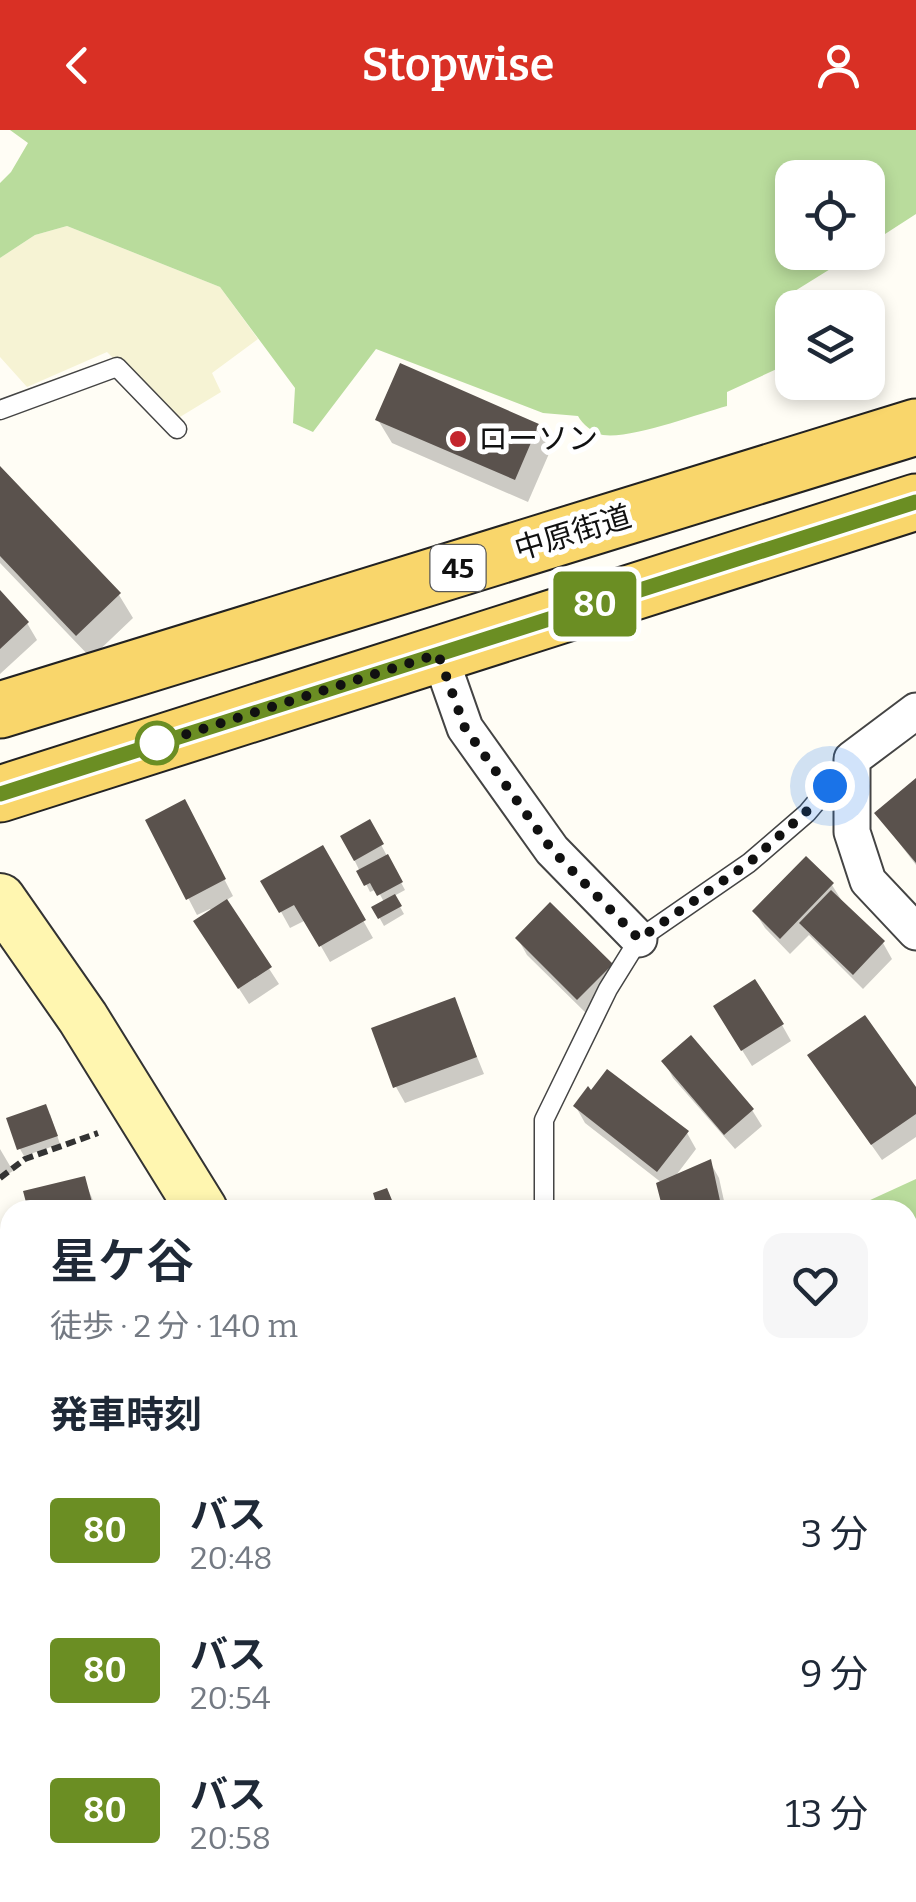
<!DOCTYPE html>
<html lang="ja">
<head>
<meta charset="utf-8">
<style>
  body { margin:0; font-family:Bitter,"Noto Sans JP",serif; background:#f6f6f7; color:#1f2937; height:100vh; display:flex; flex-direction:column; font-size:38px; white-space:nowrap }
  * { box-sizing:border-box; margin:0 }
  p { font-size:32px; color:#747a83 }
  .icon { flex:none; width:55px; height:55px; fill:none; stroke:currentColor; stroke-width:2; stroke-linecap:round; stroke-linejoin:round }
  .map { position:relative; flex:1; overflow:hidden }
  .details { position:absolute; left:0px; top:1070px; width:918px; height:702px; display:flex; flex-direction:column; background:#fff; border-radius:30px 30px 0 0; box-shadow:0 5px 15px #0003 }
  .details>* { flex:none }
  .badge { padding:0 20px; border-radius:8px; font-size:35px; line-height:65px }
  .buttons { position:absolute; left:775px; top:30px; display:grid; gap:20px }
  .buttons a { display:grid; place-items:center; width:110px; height:110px; border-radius:20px; background:#fff; box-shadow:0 5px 15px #0003; font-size:50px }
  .you { position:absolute; width:50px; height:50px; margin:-25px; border:8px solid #fff; border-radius:50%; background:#1a73e8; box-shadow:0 0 0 15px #1a73e833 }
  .map>.badge { position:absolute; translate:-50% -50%; box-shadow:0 0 0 5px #fff }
  h2 { padding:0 50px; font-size:38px; line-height:90px }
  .round { display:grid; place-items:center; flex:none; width:105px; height:105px; border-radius:20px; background:#f6f6f7 }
  .headline { display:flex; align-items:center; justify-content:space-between; height:170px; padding:0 50px }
  h1 { font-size:48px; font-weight:600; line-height:75px }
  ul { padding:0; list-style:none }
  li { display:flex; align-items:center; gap:30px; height:140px; padding:0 50px }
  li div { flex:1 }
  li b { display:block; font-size:38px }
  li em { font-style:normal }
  li .badge { min-width:110px; font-weight:700; text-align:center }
  header { display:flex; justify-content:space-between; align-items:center; height:130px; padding:0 50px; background:#d93025; color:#fff; font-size:45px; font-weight:600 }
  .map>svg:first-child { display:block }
  .farmland { fill:#f6f3d4 }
  .forest { fill:#b9dc9c }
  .shadow { fill:#0003 }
  .building { fill:#5a524d }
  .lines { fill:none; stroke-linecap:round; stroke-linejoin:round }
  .lane-casing { stroke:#444; stroke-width:21 }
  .street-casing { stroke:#444; stroke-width:39 }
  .secondary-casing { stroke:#333; stroke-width:54 }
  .primary-casing { stroke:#222; stroke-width:59 }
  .path { stroke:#333; stroke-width:6; stroke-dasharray:10 5; stroke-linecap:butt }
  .lane { stroke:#fff; stroke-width:18 }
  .street { stroke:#fff; stroke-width:35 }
  .secondary { stroke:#fff6b0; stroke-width:50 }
  .primary { stroke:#f9d66b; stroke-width:55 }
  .line-casing { stroke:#fff; stroke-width:22 }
  .line { stroke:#6b8e23; stroke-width:15 }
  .walk { stroke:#111; stroke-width:10; stroke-dasharray:0 18 }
  .poi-dot { fill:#c4262e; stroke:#fff; stroke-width:4 }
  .stop-dot { fill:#fff; stroke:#6b8e23; stroke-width:5 }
  .labels { text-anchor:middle; stroke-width:10; stroke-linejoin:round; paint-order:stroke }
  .shield { fill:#fff; stroke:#585858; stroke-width:2.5 }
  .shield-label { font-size:28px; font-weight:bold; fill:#111 }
  .poi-label { font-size:30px; fill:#111; stroke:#fff; text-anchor:start }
  .street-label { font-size:30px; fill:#111; stroke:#fff }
</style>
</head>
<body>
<header><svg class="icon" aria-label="back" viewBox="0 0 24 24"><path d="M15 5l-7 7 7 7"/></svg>Stopwise<svg class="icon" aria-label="person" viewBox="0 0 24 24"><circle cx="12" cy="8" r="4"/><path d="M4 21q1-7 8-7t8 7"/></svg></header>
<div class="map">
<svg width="916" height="1772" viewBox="0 0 916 1772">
  <rect width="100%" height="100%" fill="#fffdf5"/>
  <path class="farmland" d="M67,96L220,157L258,209L212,243L221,262L175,290L107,222L27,257L0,227V128L35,105Z
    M0,1118L10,1136V1256L0,1257Z
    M10,1592V1762H238L241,1772H0V1595Z
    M277,1762L368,1763L372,1772H248Z"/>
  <path class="forest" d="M10,0H916V84L868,115V48H792V122L856,123L782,169L792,191V232L727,262V276C697,284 633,309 603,305C593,303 582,294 578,286L543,283L376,219L313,302L293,293L295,258L220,157L67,96L35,105L0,128V53L11,42L28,13Z
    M916,1049V1370L908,1385V1080H807L868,1071Z"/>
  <path class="shadow" d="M378,290L537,296L551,319L528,372L392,313Z
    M0,339L119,465L133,488L91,528L0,433Z
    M0,464L27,493L37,510L0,544Z
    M916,651V735L877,684Z
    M193,689L233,766L225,771L279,854L249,874L206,808L212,782L210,779L197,785L148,691Z
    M369,692L405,760L394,766L404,784L384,796L374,778L384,772L377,759L370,762L343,707Z
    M322,718L373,808L330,832L306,790L290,798L264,751Z
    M832,755L842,771L883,813L892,829L863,859L809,805L790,824L765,798L755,782Z
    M518,809L611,836L621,852L588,885L527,825Z
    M454,870L484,944L405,973L396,957Z
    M725,893L782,895L791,911L752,936Z
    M664,931L752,980L762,996L735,1019L673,948Z
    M820,942L916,962V1007L882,1030Z
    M576,977L687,1003L696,1019L674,1048L710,1032L719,1048L726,1080H666L662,1053L585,993Z
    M50,984L60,1014L24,1026L20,1019Z
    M0,1019L13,1041L0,1049Z
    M84,1049L97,1080H30Z
    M0,1280H10V1355L0,1358Z
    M10,1449V1588L0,1591V1452Z
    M915,1559L916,1560V1689L908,1680V1567Z
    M908,1759L912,1772H838L829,1762H908Z"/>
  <path class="building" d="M400,233L539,294L515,350L375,290Z
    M0,336L121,463L76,506L0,426Z
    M0,460L29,492L0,519Z
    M916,648V733L874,683Z
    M185,669L226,749L186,770L145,690Z
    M370,689L384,714L354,731L340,706Z
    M323,715L366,790L319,817L294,775L279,783L260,751Z
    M388,724L403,752L377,766L370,753L364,756L356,741Z
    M806,726L834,753L780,809L752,781Z
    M831,760L885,811L853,845L799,793Z
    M395,764L402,776L378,789L371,777Z
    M227,769L272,837L238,859L193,791Z
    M550,772L613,834L577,870L515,808Z
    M755,849L784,894L741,921L713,876Z
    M455,867L477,927L393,958L371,898Z
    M865,885L916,957V984L871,1015L807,925Z
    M691,905L754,979L724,1005L661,931Z
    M607,939L689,1001L657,1042L573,976L588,956L591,960Z
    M46,974L58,1006L17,1020L6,988Z
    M711,1029L722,1080H663L656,1053Z
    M85,1046L94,1080H28L23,1061Z
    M387,1058L396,1080H351L375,1070L373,1063Z
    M10,1274V1336L0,1339V1277Z
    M10,1446V1561L0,1564V1449Z
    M916,1555V1685L908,1676V1563Z
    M681,1762H722L731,1772H691Z
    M730,1762H771L780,1772H739Z
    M832,1762H896L886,1772H842Z"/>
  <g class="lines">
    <defs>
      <path id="lane" d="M0,280L117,237L177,299
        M544,1080V990L608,859L639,809L749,733L807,683L849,633
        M908,1506L916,1503
        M626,1772L636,1762"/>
      <path id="street" d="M439,524L465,598L552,720L639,809
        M916,581L852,629V702L868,751L916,802"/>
      <path id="secondary" d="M0,769L83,888L202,1080
        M511,1762L517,1772"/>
      <path id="primary" d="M0,580L916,297
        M0,664L916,372"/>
    </defs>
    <use href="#lane" class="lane-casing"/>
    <use href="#street" class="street-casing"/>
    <use href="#secondary" class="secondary-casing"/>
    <use href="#primary" class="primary-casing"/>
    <path class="path" d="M0,1048L25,1029L98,1003
      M0,1269L10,1267"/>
    <use href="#lane" class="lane"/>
    <use href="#street" class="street"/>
    <use href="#secondary" class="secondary"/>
    <use href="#primary" class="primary"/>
  </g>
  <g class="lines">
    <defs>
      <path id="line" d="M0,664L916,372"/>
    </defs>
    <use href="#line" class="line-casing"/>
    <use href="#line" class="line"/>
    <path class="walk" d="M157,613L146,617L438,524L465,598L552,720L639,809L749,733L806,682L830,656"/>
  </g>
  <circle class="poi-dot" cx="458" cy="309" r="10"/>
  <circle class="stop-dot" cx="157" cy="613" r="20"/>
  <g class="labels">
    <rect class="shield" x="430.5" y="415" width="55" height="46" rx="8"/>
    <g class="shield-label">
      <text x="458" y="448">45</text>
    </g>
    <g class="poi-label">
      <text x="478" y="319">ローソン</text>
    </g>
    <g class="street-label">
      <text transform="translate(573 403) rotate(-17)" y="10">中原街道</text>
    </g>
  </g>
</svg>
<div class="buttons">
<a><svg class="icon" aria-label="locate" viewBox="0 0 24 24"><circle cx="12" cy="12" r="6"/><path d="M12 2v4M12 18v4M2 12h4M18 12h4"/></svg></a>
<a><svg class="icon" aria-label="layers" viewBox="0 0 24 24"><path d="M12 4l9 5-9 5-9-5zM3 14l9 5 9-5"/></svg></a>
</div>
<div class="you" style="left:830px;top:656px"></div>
<b class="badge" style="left:595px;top:474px;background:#6b8e23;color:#fff">80</b>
<section class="details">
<div class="headline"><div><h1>星ケ谷</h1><p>徒歩 · 2 分 · 140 m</p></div><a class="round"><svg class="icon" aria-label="heart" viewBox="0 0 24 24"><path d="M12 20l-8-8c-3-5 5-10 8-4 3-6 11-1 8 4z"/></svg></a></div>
<h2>発車時刻</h2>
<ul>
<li><span class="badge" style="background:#6b8e23;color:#fff">80</span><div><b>バス</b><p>20:48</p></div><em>3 分</em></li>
<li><span class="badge" style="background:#6b8e23;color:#fff">80</span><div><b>バス</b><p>20:54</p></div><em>9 分</em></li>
<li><span class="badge" style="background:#6b8e23;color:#fff">80</span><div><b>バス</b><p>20:58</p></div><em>13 分</em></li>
</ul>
</section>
</div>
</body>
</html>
